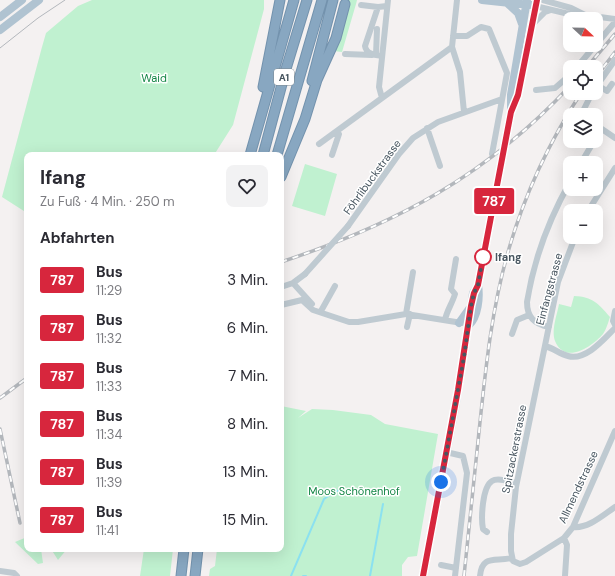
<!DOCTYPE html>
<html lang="de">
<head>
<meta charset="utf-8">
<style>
  body { margin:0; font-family:"DM Sans",sans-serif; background:#f2f2f3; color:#2b2b33; height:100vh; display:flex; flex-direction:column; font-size:15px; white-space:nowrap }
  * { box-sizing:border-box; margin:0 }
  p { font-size:13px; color:#7c7c81 }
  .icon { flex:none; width:22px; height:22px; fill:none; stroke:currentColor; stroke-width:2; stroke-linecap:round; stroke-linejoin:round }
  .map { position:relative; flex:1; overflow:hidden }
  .side { position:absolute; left:24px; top:152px; width:260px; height:400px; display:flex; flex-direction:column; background:#fff; border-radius:8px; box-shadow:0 4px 16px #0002 }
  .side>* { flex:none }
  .badge { padding:0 8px; border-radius:3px; font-size:14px; line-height:26px }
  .needle { width:26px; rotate:112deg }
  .fabs { position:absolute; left:563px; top:12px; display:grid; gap:8px }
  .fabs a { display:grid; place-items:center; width:40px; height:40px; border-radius:8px; background:#fff; box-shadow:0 4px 16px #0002; font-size:20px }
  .you { position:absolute; width:20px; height:20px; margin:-10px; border:3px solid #fff; border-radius:50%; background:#1a73e8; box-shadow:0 0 0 6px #1a73e833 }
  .map>.badge { position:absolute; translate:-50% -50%; box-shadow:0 0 0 2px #fff }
  h2 { padding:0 16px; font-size:15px; line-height:36px }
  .round { display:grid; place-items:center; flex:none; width:42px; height:42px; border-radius:8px; background:#f2f2f3 }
  .overview { display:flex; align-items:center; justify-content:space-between; height:68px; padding:0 16px }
  h1 { font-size:19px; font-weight:700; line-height:30px }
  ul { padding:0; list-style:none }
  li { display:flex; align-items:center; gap:12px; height:48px; padding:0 16px }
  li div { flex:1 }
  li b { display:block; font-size:15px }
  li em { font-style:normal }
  li .badge { min-width:44px; font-weight:700; text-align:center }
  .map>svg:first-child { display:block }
  .green { fill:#c0f1d0 }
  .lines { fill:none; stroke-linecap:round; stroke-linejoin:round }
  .stream { stroke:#8be1f0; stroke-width:2 }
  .highway-casing { stroke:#7392ad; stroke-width:11 }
  .minor { stroke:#bfcad1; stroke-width:6 }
  .major { stroke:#b0c3d1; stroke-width:8 }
  .highway { stroke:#88a7c1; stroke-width:9 }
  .tram { stroke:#b3b7bc; stroke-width:1 }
  .rail-casing { stroke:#b3b7bc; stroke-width:3.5 }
  .rail { stroke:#fff; stroke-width:2; stroke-dasharray:6; stroke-linecap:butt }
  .minor-bridge { stroke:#bfcad1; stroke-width:6 }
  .line-casing { stroke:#fff; stroke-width:9 }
  .line { stroke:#d7263d; stroke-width:6 }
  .walk { stroke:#485660; stroke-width:4; stroke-dasharray:0 7.2 }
  .stop-dot { fill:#fff; stroke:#d7263d; stroke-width:2 }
  .labels { text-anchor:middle; stroke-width:3; stroke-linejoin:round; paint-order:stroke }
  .shield { fill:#fff; stroke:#7f8990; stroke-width:1 }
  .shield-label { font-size:10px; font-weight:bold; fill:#485660 }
  .park-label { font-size:11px; fill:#148646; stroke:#fff }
  .street-label { font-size:11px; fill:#485660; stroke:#fff }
  .stop-label { font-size:11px; font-weight:bold; fill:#485660; stroke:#fff; text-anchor:start }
</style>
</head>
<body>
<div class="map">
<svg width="615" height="576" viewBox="0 0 615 576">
  <rect width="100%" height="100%" fill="#f4f1f1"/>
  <path class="green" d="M92,0H264V9L233,125L214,155H27V213L2,197L42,47L46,33L78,6Z
    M343,0H357L356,4L342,52L333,51Z
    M305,164L337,174L325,216L292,206Z
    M574,296C593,297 598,303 610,317C608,323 606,330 603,334C592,347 565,365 555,341C551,330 557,315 559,304L571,307Z
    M281,406L306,411L298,418L312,409L333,410L371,415L385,424L438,434L417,556L408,557L402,565V576H209L210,569L215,566L217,549H281Z
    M27,537V549H41L43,563L38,564L15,542Z
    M51,549H67L58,560Z
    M144,549H173L170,576H140Z"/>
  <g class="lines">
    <path class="stream" d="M291,576L324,499L336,491L343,490
      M303,576H306
      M370,576L383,504"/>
    <defs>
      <path id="highway" d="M312,81L333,0
        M263,87L280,0
        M250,155L294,0
        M263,155L286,69L307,0
        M277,155L322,0
        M281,177L305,119L317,80L336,38L345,4
        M181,576L184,549
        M195,576L198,549"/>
    </defs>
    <use href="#highway" class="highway-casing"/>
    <path class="minor" d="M457,0L452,47L460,72L464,112
      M543,0L571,8L585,15L615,19
      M361,5L378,7
      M535,6L569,14L579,13
      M532,25L545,12L551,10
      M453,36H467L481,27L489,29L507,73L492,154
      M345,54L372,55
      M376,55L377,29
      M382,56C375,55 366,54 365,46L378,7L387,6
      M577,67L615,22
      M597,85L607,91L612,84
      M596,87L615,60
      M536,90L555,88L570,75
      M382,98L379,87L388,0
      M585,115L584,109L592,93
      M596,125L615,138
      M427,128L440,166
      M319,144L452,47
      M332,155L339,134L337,132
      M581,163L594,141
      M588,211L615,168
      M348,226L399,154L413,138L438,122L502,99
      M575,237L558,282L516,487L511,534V551L513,561L520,564L526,562L564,538L573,527L615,431
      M293,283L312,304
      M281,287L293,283L305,274
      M281,305L302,300L313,310L349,322H358L406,314L462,323
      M321,311L335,286
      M615,311L613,321L615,325
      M406,314L413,272
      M445,320C447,310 452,304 455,294L451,289L456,259
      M407,327L410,314
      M549,327C534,324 527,317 527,302C534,259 549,219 570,182
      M512,334L517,320L529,315
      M545,346C553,348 560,354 568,356C586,361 604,339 615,328
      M446,452L463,456L467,473L455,576
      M573,527C588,529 603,515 615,507
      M487,532L483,529C481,519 482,487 492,481C498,477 510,482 516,483
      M564,538L567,545L565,576
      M441,565L456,568
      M0,571L14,573L17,576
      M480,576C482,554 496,562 511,558"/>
    <path class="major" d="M482,0L531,5
      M506,2L518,13L522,24
      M0,17L22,0
      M0,30L39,0
      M512,109L518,95L537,0
      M459,323L469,309
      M469,325C478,317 480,297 478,285
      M423,576L456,403L471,306L473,293L478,285L511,112V95L527,0"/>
    <use href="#highway" class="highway"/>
    <path class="tram" d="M0,48L38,18L65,0"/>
    <defs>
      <path id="rail" d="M587,67L615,34
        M596,77L615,52
        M281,262C396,224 486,176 570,86
        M0,398L27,378
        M0,429L20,523
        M464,576C469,525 475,474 480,422C486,365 492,308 508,252C524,196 549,142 581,93"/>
    </defs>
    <use href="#rail" class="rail-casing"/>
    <use href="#rail" class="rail"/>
    <path class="minor-bridge" d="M305,274L348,226"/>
  </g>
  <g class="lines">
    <defs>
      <path id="line" d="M423,576L458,390L471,306L474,293L478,285L511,112L518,95L537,0"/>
    </defs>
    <use href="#line" class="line-casing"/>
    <use href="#line" class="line"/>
    <path class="walk" d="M441,482L464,357L471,306L474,293L478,285L483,257"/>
  </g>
  <circle class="stop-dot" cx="483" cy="257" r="8"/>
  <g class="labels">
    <rect class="shield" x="274" y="69" width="20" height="16" rx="3"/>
    <g class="shield-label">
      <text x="284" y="81">A1</text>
    </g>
    <g class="park-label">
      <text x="154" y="82">Waid</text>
      <text x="354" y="495">Moos Schönenhof</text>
    </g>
    <g class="street-label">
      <text transform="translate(372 177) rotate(-54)" y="4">Föhrlibuckstrasse</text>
      <text transform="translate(549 289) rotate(-75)" y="4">Einfangstrasse</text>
      <text transform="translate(514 449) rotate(-79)" y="4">Spitzackerstrasse</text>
      <text transform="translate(578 487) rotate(-65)" y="4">Allmendstrasse</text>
    </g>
    <g class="stop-label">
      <text x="495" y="261">Ifang</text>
    </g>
  </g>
</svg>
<div class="fabs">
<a><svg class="needle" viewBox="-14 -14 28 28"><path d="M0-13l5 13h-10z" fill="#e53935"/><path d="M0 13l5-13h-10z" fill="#7c7c81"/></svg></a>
<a><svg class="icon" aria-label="locate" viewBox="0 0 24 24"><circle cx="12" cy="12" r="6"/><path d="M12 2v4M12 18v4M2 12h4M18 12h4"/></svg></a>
<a><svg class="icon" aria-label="layers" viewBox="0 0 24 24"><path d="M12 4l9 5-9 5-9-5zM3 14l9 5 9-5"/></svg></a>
<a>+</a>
<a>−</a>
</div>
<div class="you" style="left:441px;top:482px"></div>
<b class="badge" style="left:494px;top:201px;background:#d7263d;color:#fff">787</b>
<section class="side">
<div class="overview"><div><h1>Ifang</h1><p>Zu Fuß · 4 Min. · 250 m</p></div><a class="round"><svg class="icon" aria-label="heart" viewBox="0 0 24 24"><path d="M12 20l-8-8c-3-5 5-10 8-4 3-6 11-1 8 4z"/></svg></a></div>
<h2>Abfahrten</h2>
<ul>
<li><span class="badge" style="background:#d7263d;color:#fff">787</span><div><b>Bus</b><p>11:29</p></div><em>3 Min.</em></li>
<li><span class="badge" style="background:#d7263d;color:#fff">787</span><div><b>Bus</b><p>11:32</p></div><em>6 Min.</em></li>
<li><span class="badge" style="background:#d7263d;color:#fff">787</span><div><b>Bus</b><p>11:33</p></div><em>7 Min.</em></li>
<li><span class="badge" style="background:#d7263d;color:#fff">787</span><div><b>Bus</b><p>11:34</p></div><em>8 Min.</em></li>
<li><span class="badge" style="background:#d7263d;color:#fff">787</span><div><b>Bus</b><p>11:39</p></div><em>13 Min.</em></li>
<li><span class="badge" style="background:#d7263d;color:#fff">787</span><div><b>Bus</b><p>11:41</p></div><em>15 Min.</em></li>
</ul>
</section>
</div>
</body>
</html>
